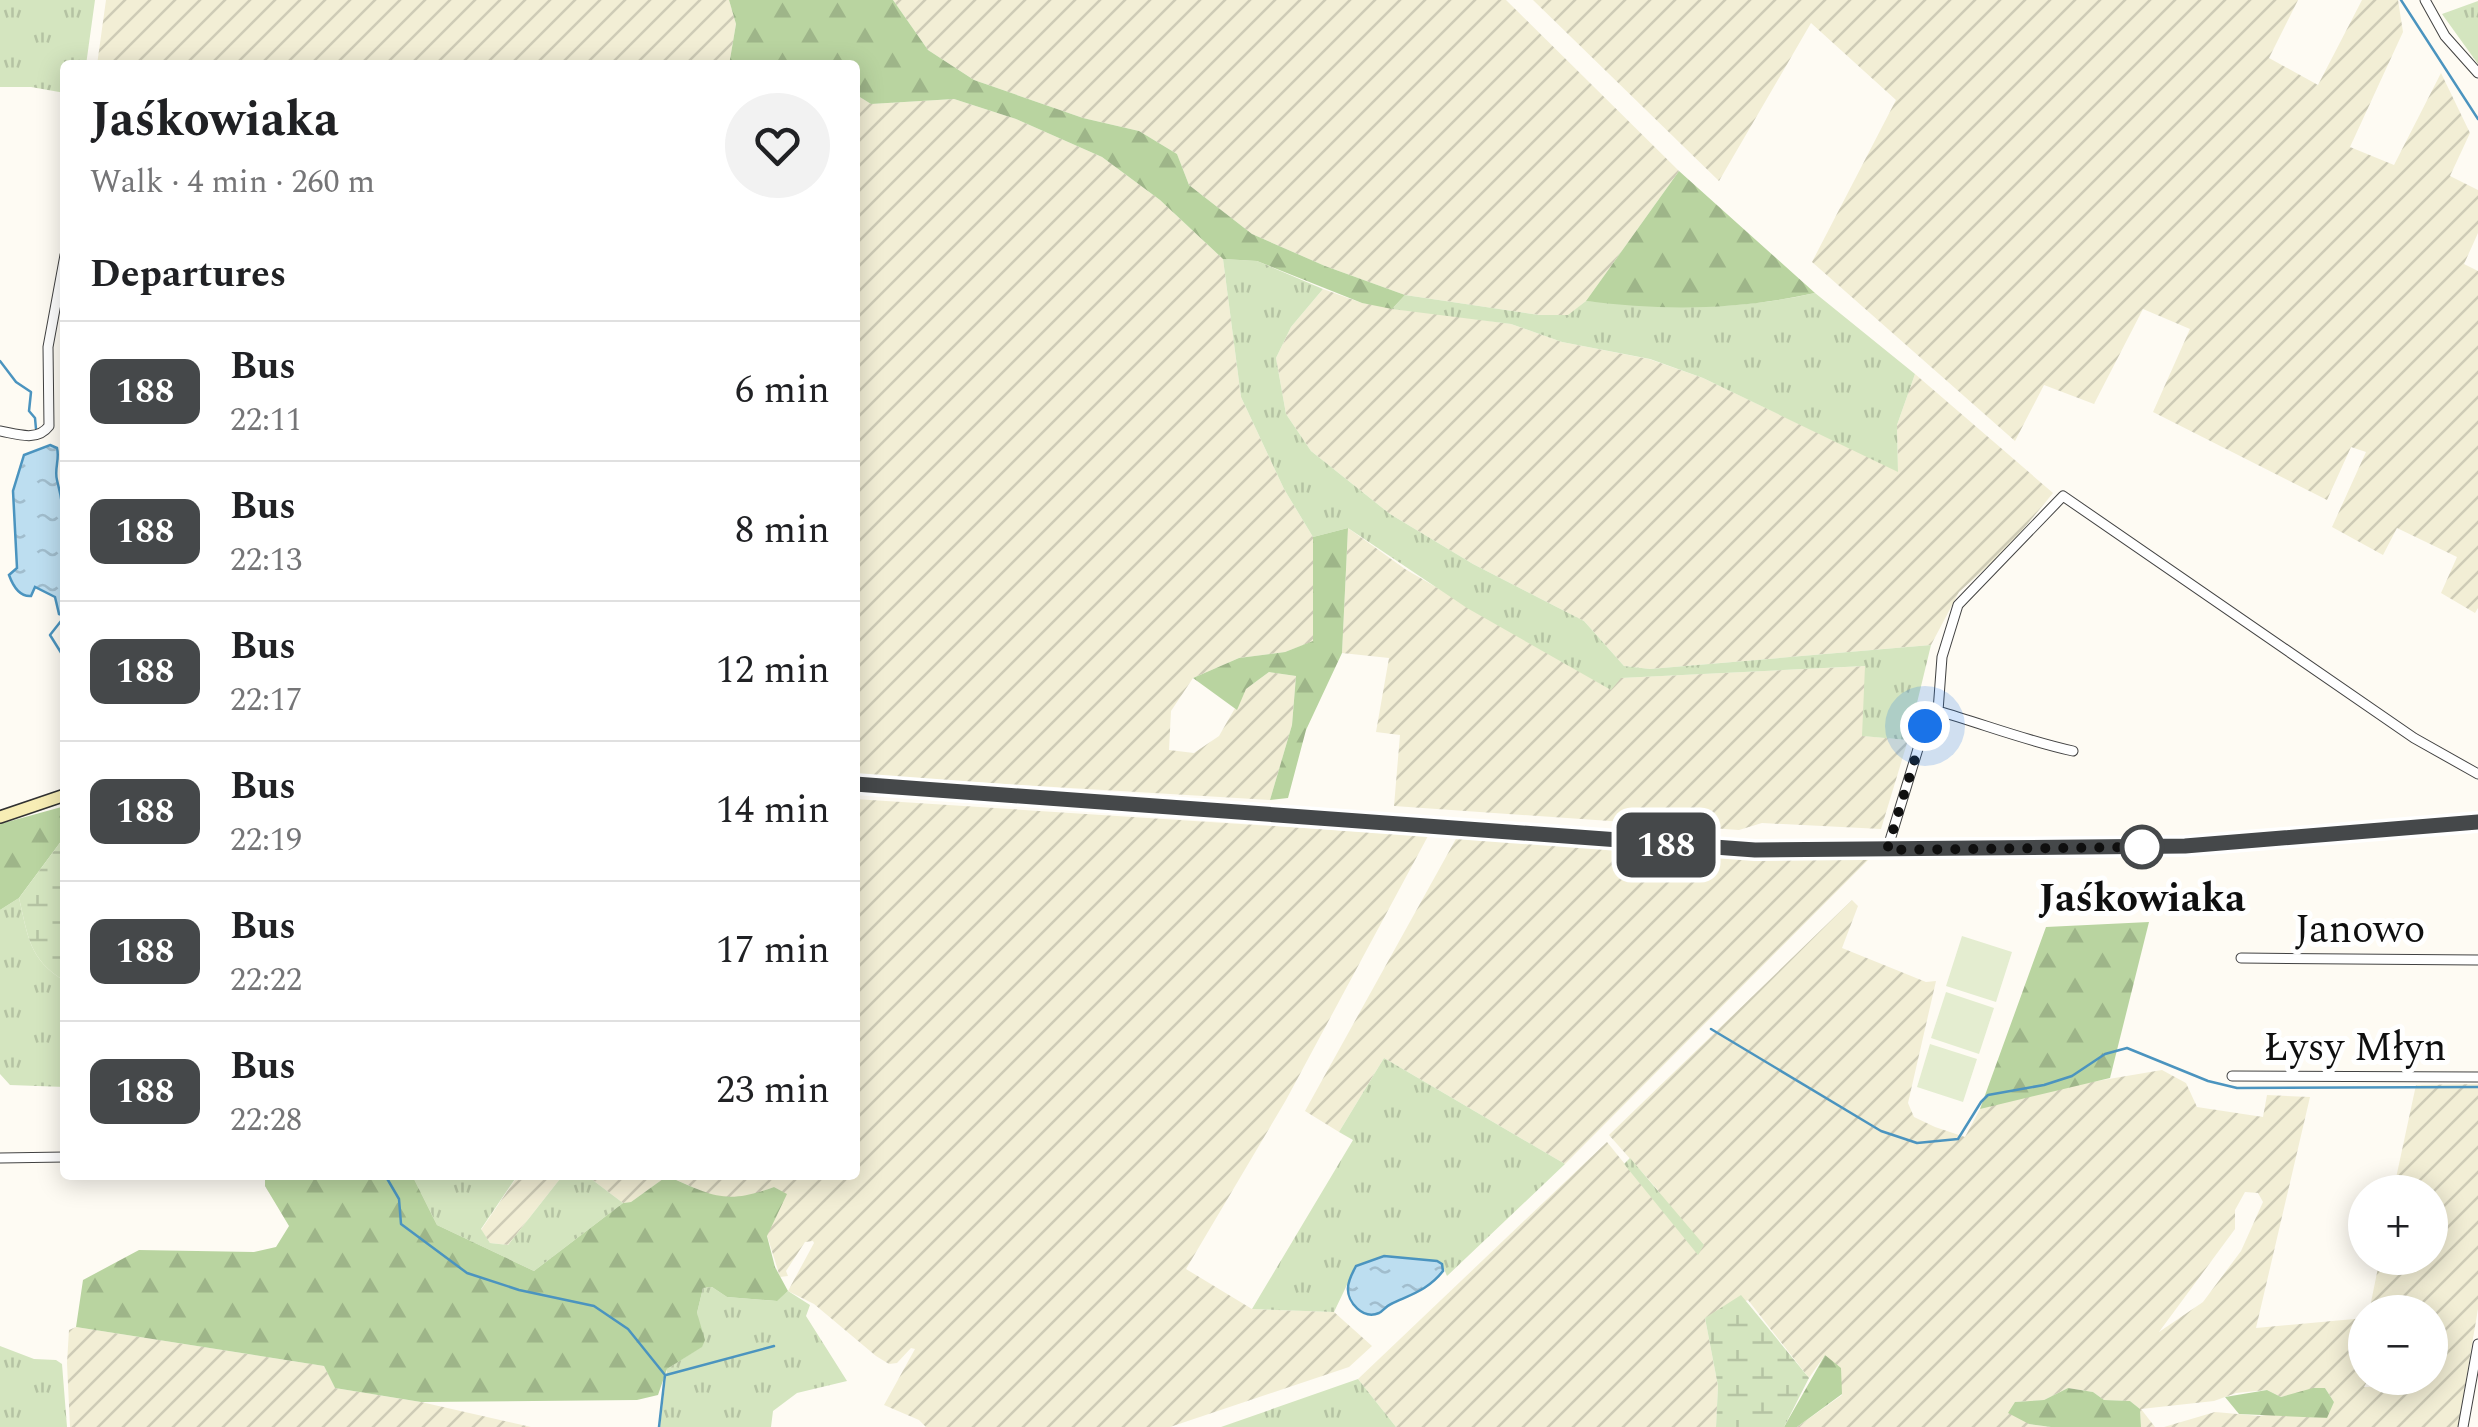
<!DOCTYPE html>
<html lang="en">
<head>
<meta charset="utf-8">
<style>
  body { margin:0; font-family:Spectral,serif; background:#f2f2f2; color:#202124; height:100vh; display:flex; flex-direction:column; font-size:38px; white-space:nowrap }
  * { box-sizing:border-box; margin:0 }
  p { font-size:32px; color:#757577 }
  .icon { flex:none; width:55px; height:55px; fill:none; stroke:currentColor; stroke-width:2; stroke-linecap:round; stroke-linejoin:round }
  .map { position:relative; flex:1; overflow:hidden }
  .drawer { position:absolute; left:60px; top:60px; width:800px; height:1120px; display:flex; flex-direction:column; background:#fff; border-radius:10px; box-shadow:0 5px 25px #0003 }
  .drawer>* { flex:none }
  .badge { padding:0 20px; border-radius:15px; font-size:35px; line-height:65px }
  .buttons { position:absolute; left:2348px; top:1175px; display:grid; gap:20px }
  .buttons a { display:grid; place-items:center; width:100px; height:100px; border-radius:50%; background:#fff; box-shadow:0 5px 25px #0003; font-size:50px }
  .you { position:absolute; width:50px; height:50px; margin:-25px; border:8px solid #fff; border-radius:50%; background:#1a73e8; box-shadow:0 0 0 15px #1a73e833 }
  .map>.badge { position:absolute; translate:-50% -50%; box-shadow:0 0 0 5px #fff }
  h2 { padding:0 30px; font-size:38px; line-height:90px }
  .round { display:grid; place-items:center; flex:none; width:105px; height:105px; border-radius:52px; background:#f2f2f2 }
  .summary { display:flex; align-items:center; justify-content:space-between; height:170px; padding:0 30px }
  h1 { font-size:48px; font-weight:700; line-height:75px }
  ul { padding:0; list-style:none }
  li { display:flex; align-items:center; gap:30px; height:140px; padding:0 30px; border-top:2px solid #e0e0e0 }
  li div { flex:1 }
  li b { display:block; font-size:38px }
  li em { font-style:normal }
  li .badge { min-width:110px; font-weight:700; text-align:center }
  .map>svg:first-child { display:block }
  .farmland { fill:url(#farmland-furrows); fill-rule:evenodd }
  .grass { fill:url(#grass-tufts) }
  .forest { fill:url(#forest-firs) }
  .wetland { fill:url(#wetland-marsh) }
  .pitch { fill:#e4edd0 }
  .water { fill:url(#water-ripples); stroke:#4b94bf; stroke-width:2.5 }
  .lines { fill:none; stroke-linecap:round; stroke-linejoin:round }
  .stream { stroke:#4b94bf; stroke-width:2.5 }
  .street-casing { stroke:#424242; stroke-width:11 }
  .secondary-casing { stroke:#313131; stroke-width:14 }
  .street { stroke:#fff; stroke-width:9 }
  .secondary { stroke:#f7edb5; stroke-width:11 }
  .line-casing { stroke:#fff; stroke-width:22 }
  .line { stroke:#45484a; stroke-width:15 }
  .walk { stroke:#0f0f0f; stroke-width:10; stroke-dasharray:0 18 }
  .stop-dot { fill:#fff; stroke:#45484a; stroke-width:5 }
  .labels { text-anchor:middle; stroke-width:10; stroke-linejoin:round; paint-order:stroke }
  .stop-label { font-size:40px; font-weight:bold; fill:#0f0f0f; stroke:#fff }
  .street-label { font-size:40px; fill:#0f0f0f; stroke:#fff }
</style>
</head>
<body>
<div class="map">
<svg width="2478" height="1427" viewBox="0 0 2478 1427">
  <defs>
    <pattern id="farmland-furrows" width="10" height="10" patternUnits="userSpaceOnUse" patternTransform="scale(2.5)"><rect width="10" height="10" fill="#f2eed5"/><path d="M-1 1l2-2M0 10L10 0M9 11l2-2" fill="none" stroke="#cecbb6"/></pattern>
    <pattern id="grass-tufts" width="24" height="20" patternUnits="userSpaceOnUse" patternTransform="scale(2.5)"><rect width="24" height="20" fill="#d4e5bf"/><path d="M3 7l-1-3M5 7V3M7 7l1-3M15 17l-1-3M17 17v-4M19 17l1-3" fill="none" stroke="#b5c3a3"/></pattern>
    <pattern id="forest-firs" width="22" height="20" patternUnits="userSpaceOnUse" patternTransform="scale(2.5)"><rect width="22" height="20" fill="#b9d4a0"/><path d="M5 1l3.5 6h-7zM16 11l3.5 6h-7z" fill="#9eb589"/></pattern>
    <pattern id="wetland-marsh" width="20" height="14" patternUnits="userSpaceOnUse" patternTransform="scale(2.5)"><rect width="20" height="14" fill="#d4e5bf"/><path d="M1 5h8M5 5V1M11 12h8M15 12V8" fill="none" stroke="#b5c3a3"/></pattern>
    <pattern id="water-ripples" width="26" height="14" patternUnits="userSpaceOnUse" patternTransform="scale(2.5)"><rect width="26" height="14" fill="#bddef0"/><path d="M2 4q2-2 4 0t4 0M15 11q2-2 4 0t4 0" fill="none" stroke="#a1bdcd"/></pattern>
  </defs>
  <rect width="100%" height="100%" fill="#fefbf3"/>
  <path class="farmland" d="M106,0H729L736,24L729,65H97Z
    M893,0H1506L1679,171L1586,301L1569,315H1539L1405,295L1325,266L1252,234L1189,185L1177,154L1139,131L1083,118L974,80L928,50Z
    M1533,0H2298L2269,58L2318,85L2362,0H2398L2403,32L2350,147L2394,165L2441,73L2470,133L2450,176L2478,190V233L2464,264L2478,271V608L2475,613L2441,593L2457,557L2397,528L2383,555L2332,527L2366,452L2351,447L2327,500L2153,412L2190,329L2143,309L2094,404L2044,385L2015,441L1812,262L1896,100L1811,23L1719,181Z
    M855,94L871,104L954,99L1016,119L1102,157L1160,200L1223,259L1241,397L1284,489L1313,537L1314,641L1285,652L1239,658L1193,678L1171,711L1169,750L1194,753L1219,736L1246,689L1269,672L1296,676L1292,725L1270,800L855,775Z
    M1323,289L1362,303L1511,324L1562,342L1649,359L1703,378L1898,471L1897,425L1915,374L2053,493L2006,550L1959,592L1931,645L1650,669L1624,666L1584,621L1473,564L1390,514L1311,451L1286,414L1276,358L1291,327Z
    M1348,528L1405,569L1610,689L1620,678L1866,666L1863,736L1908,740L1881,829L1762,823L1739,830L1394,806L1400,735L1376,732L1389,658L1342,653Z
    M855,799L1428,836L1286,1100L1186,1269L1252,1309L1334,1312L1372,1346L1349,1367L1170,1427H926L919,1420L884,1405L915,1349L911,1348L897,1363L889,1364L876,1356L814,1304L788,1291L814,1243L813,1241L805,1242L786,1271L788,1276L780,1277L767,1235L786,1194L774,1187L749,1196L718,1198L667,1176L631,1202L623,1203L586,1175H855Z
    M1457,837L1872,856L1565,1164L1384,1058L1339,1132L1305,1111Z
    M1852,900L1858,906L1842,948L1926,982L1936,981L1908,1103L1914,1117L1935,1127L1965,1137L1980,1109L1997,1098L2162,1070L2186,1083L2197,1107L2263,1117L2267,1095L2310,1097L2256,1328L2365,1318V1378H2369L2364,1387L2408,1386L2405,1378H2430V1312H2369L2380,1258H2430V1192H2393L2416,1085L2478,1084V1309L2458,1427H2164L2215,1412L2260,1416L2334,1402L2325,1388L2281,1397L2267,1390L2236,1393L2214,1401L2141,1409L2155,1427H2141L2140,1409L2130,1401L2104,1400L2093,1392L2068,1388L2044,1400L2015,1402L2029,1424L2051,1427H1797L1842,1395L1825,1355L1809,1378L1748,1300L1705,1318L1718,1386L1716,1427H1396L1358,1379L1607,1142L1698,1254L1657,1189L1609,1135ZM2245,1192L2258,1193L2263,1202L2241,1251L2203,1302L2159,1332L2235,1229V1210Z
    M511,1175H563L508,1245L490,1243L481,1230L517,1177Z
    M76,1327L324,1366L335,1388L421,1402L531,1427H70L67,1363L69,1330Z"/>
  <path class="grass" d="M0,0H95L86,65H65V93L31,87H0Z
    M2478,1V64L2442,14Z
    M1223,259L1257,261L1323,289L1291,327L1276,358L1286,414L1311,451L1390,514L1473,564L1584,621L1624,666L1650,669L1931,645L1908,740L1862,736L1865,666L1621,678L1611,690L1467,608L1348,528L1313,537L1284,489L1241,397Z
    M1815,293L1915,374L1897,425L1898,472L1703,378L1650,359L1562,342L1511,324L1392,309L1405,295L1539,315H1568L1586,301C1671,307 1730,312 1815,293Z
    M19,898C28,936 29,960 65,981V1087L10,1085L0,1074V910Z
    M1384,1058L1565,1164L1447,1276L1442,1264L1356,1266L1334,1312L1252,1309L1353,1140L1339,1132Z
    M1630,1158L1704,1245L1698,1255L1624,1164Z
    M412,1175L517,1176L481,1229L490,1243L508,1245L563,1175H586L623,1203L534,1271L437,1225Z
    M712,1287L727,1297L776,1301L788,1291L810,1305L806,1316L847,1381L797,1393L773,1411L771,1427H660L667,1369L701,1347L697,1313L703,1288Z
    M0,1346L34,1359L56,1360L62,1364L67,1427H0Z
    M1358,1379L1396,1427H1221Z"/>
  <path class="forest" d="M729,0H893L928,50L974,80L1083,118L1139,131L1177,154L1189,185L1252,234L1325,266L1405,295L1392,309L1362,303L1257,261L1223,259L1160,200L1102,157L1016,119L954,99L871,104L855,94V65H729L736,24Z
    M1679,171L1815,293C1738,310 1664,311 1586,301Z
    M1348,528L1342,653L1306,730L1288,798L1270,800L1292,725L1296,676L1269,672L1246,689L1237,710L1193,678L1239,658L1285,652L1313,641V537Z
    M65,806V836L19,898L0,910V824Z
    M2149,922L2110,1078L1980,1109L2046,927Z
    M265,1175H412L437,1225L534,1271L623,1203L631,1202L667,1176C713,1196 725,1205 774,1187L787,1194L767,1236L775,1267L788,1291L777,1301L727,1297L712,1287L703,1288L697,1313L705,1340L702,1347L667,1369L658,1395L637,1400L421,1402L335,1388L324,1366L76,1327L83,1280L139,1250L254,1252L276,1247L289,1226L265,1186Z
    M1825,1355L1841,1368L1842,1394L1797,1427H1784Z
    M2068,1388L2093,1392L2104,1400L2130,1401L2140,1409L2141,1427H2051L2029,1424L2008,1413L2015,1402L2044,1400Z
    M2313,1388H2325L2334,1402L2327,1418L2239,1414L2225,1397L2267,1390L2281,1397Z"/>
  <path class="wetland" d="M65,836V981C29,960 28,936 19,898Z
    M1741,1295L1809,1378L1784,1427H1716L1718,1386L1705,1318Z"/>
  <path class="pitch" d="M1962,936L2012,952L1996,1002L1946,986Z
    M1946,992L1994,1008L1979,1054L1931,1038Z
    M1930,1044L1977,1059L1963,1102L1917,1087Z"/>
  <path class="water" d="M50,445L57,448C60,459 54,469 57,480C69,524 65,570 65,616L59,614L55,597L35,587L31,596C19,597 13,586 9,575L17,568L13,491L24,455Z
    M1384,1256L1437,1261L1442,1264L1443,1271C1428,1290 1412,1294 1391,1304C1386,1306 1383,1311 1379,1313C1363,1320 1347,1302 1348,1288C1348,1280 1353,1272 1356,1266Z"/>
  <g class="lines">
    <path class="stream" d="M2401,0L2478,119
      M0,361L16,382L31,392L29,411L35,418L36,429
      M65,616L50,635L65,659
      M65,887L62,898L65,901
      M1711,1029L1881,1131L1917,1143L1958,1139L1981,1102L1988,1095L2044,1085L2072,1076L2105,1054L2127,1048L2208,1081L2237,1088L2478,1087
      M385,1175L399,1199L401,1224L467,1273L519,1290L594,1306L628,1329L665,1375L659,1427
      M666,1375L774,1346"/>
    <defs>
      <path id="street" d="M2425,0L2445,36L2478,73
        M0,431C17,434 37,442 49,426L48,347L65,255
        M1938,711C1983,724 2027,741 2073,751
        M1887,850L1925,726L1938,711L1942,657L1958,605L2063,496L2414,738L2478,774
        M2241,958L2478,960
        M2232,1076L2478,1077
        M0,1158L65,1157
        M2463,1427L2478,1344"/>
      <path id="secondary" d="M855,784L1755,850L2185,846L2478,822
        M0,817L65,795"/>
    </defs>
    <use href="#street" class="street-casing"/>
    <use href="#secondary" class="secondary-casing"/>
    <use href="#street" class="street"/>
    <use href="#secondary" class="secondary"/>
  </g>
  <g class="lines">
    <defs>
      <path id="line" d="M855,784L1755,850L2185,846L2478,822"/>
    </defs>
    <use href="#line" class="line-casing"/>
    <use href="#line" class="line"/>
    <path class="walk" d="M1925,726L1887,850L2142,847"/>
  </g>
  <circle class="stop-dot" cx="2142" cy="847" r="20"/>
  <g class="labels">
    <g class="stop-label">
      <text x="2142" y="911">Jaśkowiaka</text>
    </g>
    <g class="street-label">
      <text x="2360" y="942">Janowo</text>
      <text x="2355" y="1060">Łysy Młyn</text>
    </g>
  </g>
</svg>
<div class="buttons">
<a>+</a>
<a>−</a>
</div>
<div class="you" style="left:1925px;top:726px"></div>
<b class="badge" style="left:1666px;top:845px;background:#45484a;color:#fff">188</b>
<section class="drawer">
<div class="summary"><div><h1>Jaśkowiaka</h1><p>Walk · 4 min · 260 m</p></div><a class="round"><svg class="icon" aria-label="heart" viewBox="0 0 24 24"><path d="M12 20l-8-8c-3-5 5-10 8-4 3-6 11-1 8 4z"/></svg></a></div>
<h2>Departures</h2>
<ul>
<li><span class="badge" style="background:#45484a;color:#fff">188</span><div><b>Bus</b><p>22:11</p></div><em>6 min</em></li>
<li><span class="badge" style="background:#45484a;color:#fff">188</span><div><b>Bus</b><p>22:13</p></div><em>8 min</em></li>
<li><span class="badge" style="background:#45484a;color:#fff">188</span><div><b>Bus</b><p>22:17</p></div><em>12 min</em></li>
<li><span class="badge" style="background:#45484a;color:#fff">188</span><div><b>Bus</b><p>22:19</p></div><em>14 min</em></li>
<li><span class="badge" style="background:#45484a;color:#fff">188</span><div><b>Bus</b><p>22:22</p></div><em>17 min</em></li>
<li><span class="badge" style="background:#45484a;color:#fff">188</span><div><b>Bus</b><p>22:28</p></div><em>23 min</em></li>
</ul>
</section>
</div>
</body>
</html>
